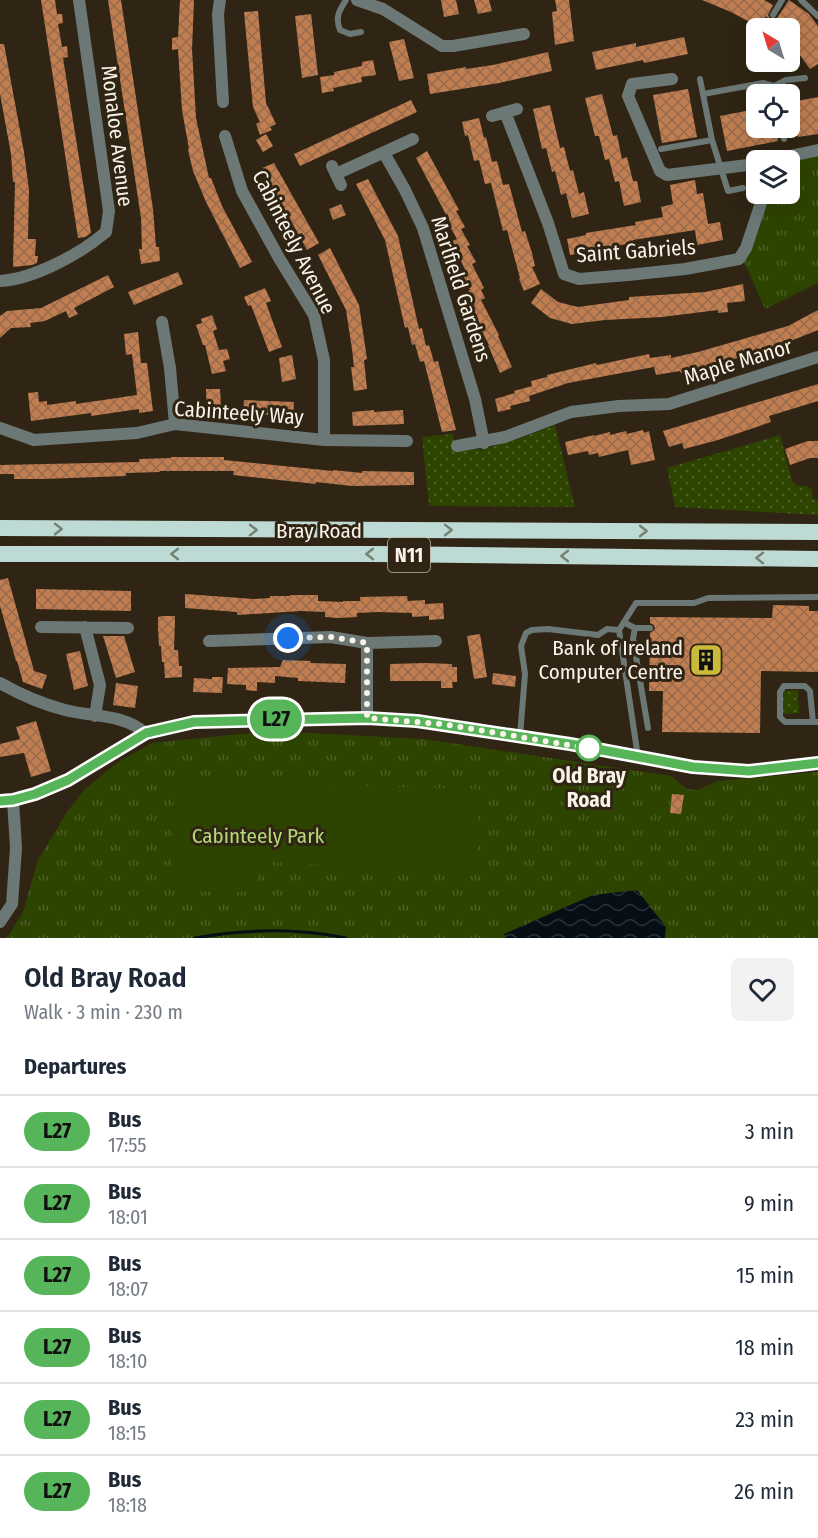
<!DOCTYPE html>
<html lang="en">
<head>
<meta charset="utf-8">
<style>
  body { margin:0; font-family:"Fira Sans Condensed",sans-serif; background:#f2f2f3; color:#1f2937; height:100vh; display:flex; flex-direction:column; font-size:22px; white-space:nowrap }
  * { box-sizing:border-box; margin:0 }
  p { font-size:20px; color:#747a83 }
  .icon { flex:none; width:33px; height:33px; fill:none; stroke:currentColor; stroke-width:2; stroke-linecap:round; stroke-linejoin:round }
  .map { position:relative; height:938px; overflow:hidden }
  .drawer { display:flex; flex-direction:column; background:#fff; flex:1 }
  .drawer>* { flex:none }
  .badge { padding:0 12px; border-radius:20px; font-size:21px; line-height:39px }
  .needle { width:39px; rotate:322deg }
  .controls { position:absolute; left:746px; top:18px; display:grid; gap:12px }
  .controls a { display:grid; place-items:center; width:54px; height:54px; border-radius:9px; background:#fff; box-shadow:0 6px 24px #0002; font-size:30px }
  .you { position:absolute; width:30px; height:30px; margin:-15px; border:4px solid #fff; border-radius:50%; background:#1a73e8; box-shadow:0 0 0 9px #1a73e833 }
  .map>.badge { position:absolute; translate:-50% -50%; box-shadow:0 0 0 3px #fff }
  h2 { padding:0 24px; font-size:22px; line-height:54px }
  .round { display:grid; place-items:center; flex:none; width:63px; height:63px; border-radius:9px; background:#f2f2f3 }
  .headline { display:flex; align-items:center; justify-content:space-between; height:102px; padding:0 24px }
  h1 { font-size:28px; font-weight:600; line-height:45px }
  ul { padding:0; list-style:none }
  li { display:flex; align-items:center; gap:18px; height:72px; padding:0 24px; border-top:2px solid #e0e1e3 }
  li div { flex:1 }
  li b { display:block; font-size:22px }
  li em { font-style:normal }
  li .badge { min-width:66px; font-weight:700; text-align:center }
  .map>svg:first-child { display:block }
  .grass { fill:url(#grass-dots) }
  .park { fill:url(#park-tufts) }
  .garden { fill:#2d4300 }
  .water { fill:url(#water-waves) }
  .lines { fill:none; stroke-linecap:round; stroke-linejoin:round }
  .stream { stroke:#050f15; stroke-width:3 }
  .building { fill:url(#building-cross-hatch) }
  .service { stroke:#6b7876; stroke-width:6 }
  .minor { stroke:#6b7876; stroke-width:12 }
  .tertiary { stroke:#6b7876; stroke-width:12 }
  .trunk { stroke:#bedad5; stroke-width:16 }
  .oneway { stroke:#778074 }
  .line-casing { stroke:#fff; stroke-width:14 }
  .line { stroke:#56b559; stroke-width:9 }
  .walk { stroke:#faf3e8; stroke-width:6; stroke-dasharray:0 10.8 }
  .stop-dot { fill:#fff; stroke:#56b559; stroke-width:3 }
  .labels { text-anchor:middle; stroke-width:6; stroke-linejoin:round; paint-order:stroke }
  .shield { fill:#302514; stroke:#bdb5a8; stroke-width:1.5 }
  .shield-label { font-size:20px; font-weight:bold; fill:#faf3e8 }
  .street-label { font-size:21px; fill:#faf3e8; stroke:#302514 }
  .poi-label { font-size:21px; fill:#faf3e8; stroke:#302514; text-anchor:end }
  .stop-label { font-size:21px; font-weight:bold; fill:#faf3e8; stroke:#302514 }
  .park-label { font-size:21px; fill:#b3db79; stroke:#302514 }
</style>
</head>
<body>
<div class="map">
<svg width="818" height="938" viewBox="0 0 818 938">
  <defs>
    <pattern id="grass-dots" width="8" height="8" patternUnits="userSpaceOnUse" patternTransform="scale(1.5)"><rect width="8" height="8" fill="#2d4300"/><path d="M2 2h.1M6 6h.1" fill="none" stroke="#4c5f25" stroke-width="1.8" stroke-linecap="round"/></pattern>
    <pattern id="park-tufts" width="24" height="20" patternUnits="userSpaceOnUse" patternTransform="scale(1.5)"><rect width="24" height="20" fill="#2d4300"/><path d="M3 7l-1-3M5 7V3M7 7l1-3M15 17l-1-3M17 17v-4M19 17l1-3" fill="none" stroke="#4c5f25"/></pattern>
    <pattern id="water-waves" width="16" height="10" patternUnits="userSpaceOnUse" patternTransform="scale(1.5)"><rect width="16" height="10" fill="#050f15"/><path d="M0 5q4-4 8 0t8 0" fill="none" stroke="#2a3237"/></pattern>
    <pattern id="building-cross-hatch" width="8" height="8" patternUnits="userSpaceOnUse" patternTransform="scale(1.5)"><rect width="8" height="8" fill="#c17e51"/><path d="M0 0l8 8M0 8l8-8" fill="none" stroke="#986b4d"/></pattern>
  </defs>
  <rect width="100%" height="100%" fill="#302514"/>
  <path class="grass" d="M555,425L575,507L429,506L422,437L453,434L455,450L483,449L513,441Z
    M780,435L792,481L797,486H807L812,490L813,499L818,500V515L675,507L667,468Z
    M798,690L799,713L783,714L782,691Z"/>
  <path class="park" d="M818,155V283L765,309L742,257L763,194H789V160Z
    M272,731L424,739L671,776L687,789L697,790L717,781L818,772V938H7L23,912L38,860L67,812L85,789L118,762L152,743Z"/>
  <path class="garden" d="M174,781L479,789L477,875L259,861L256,892L171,891Z"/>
  <path class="water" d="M637,890L666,927L665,938H506L504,934L593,895Z"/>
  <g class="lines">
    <path class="stream" d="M195,938C245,929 296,928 346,938"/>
  </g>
  <path class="building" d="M41,0H55L57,14H62L63,23L58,24L62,47L67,46L68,57L63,58L91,233L85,237L78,238Z
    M108,0H121L153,209L156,247H159L160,261L141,264L139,249H142L141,218Z
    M180,0H194L192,49L196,118L209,178H211L222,206L252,262L240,268L206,202L193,171L188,150L189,149L182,110L178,49L172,50V38L178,37Z
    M441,0H456L459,14L444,17Z
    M474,0H489L492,11L478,14Z
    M555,0H569L574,41L555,45L552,12L557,11Z
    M702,0H764L773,5L768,15L770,19L773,20L777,18L789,0L809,14L818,26V64L810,69L789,40V28H778L766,16L759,27L731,12Z
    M258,11L266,103L276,124L270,127L272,130L260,135L256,124L260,122L253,107L244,12Z
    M311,14L318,75L302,78L295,16Z
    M684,37L688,54L644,63L643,60L596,70L592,52L636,43V47Z
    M404,39L414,78L399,81L389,42Z
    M0,44H4L24,152L29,190L28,239H36L35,256H38L37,263L32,265L13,267L15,182H13L11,154L0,94Z
    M548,52L552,71L499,83L430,94L427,74L466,67V69L493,65Z
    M373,60L376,75L361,77L362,82L333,88L334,91L322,93L320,77L334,75V72L362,66V62Z
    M688,89L697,137L662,143L653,95Z
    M602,94L613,136L617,135L622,159L627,157L633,181H637L641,202L624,206L619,181L615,182L609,159L605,160L599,136H595L585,98Z
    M818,97V134L798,137L792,102Z
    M411,100L417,112L300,166L294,154Z
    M550,105L560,148L564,147L570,171L573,170L579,194L584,192L589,214L572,218L566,193L561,195L555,171L552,172L546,148L542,149L533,109Z
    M756,109V128H775L778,141L727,151L720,116Z
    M479,118L484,138L486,137L492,162L497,161L503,185L509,184L522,232L525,231L532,253L535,266L532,267L540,284L524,291L519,279L520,278L507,230L503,231L491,183L485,184L479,160L474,161L468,135L465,136L462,122Z
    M266,134L273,146L263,152L256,140Z
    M427,151L459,210L456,211L465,227L461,229L470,245L467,246L476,262L472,264L484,288L481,290L485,298L481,300L499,335L498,336L512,367L500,373L488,345H489L471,310L475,308L467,292L470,290L463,276L467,274L452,241L457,239L448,223L450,222L416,158Z
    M274,163L319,243L307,250L262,168Z
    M368,179L398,236L419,329L422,328L426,346L429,345L434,362L438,361L456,430L442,432L424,361L420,362L415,344L412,345L408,327L405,328L385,240L356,184Z
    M695,180L697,194L703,193L708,224L720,222L723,240L697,245L695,230L633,240V243L583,251V253L570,255L567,239L586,235V233L636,225L635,222L663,217L661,207L673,204L670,185Z
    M341,204L346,215L333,220L329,209Z
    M330,248L359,305L367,359L364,360L367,389L354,391L351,367H354L352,349L346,310L318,255Z
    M178,272L183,284L134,305L128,292Z
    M108,275L114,287L74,308L78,314L69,318L66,311L45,321L30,323L31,327L11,328L0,338V316L7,311L41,308Z
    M743,284L745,301L727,303L728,312L718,313V310L662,317L605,320L572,324L550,318L531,303L541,289L558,302L578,307L629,300V297L705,292Z
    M265,288L271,301L266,303L282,347L269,352L251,305L248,306L244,297Z
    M818,310V330L768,350L681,373L680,371L656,375L654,367L568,383L529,396L530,401L510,406L511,409L498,412L495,399L515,393L514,391L532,386L531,381L547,377V375L596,363L597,365L649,354L650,358L671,355V358L698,352L788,326Z
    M212,315L217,329L213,331L219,350L227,349L230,359L223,361L226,371L212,374L205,345H203L196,325L202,323L201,319Z
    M138,332L141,363H147L153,411L139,413V409L91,416V413L31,421L28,393L38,392L39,402L47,401V405L76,401V404L137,395L132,354L126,355L124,334Z
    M292,355L296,379L282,382L279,358Z
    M818,384V401L769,416L771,422L718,440L684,449L682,443L669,447L663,431Z
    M206,389H220L221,405H225L226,419L212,420V415H207Z
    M244,400L294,402L293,416L243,414Z
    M374,410V412L403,410L404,424L353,426L352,412Z
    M643,430L644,433L649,431L655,460L631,465L628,450L599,457L598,453L589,455L588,451L568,455L565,442L594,435V436L610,432V435L626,431L627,434Z
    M808,441H818V458H810L790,465L785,449Z
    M171,457H224V460L333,471V470L362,473V471L414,472V485L352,486L316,482V484L233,475L234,471H160V472L126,473V476L43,479H14V474H0V465L139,462V459L171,458Z
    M8,578L34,671L47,675L42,689L23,682L17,661H16L0,606V580Z
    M36,589L131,591V611L36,609Z
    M185,594L254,599L270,598V596H290V595H318V601L343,602V601H360V597L407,596L408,601L425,600V604L443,603L444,619L429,620V616L412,617V613L378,612L357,613V617L338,618L325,617V612L301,611L237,615V612L185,608Z
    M773,605L809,606V611H818V672L761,671L760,733L662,732L663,691H649L650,633L655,629L654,625L650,623V617L772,618Z
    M162,616H175L174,650H178L179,666H182V677L165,678L164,662H162L161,646H159L158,628V617Z
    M480,634L487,677L474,679L467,636Z
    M103,636H124L135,672L116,678Z
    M80,651L88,686L74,690L66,654Z
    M283,660L311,661L310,663L346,664L345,683L298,681V678L275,676V683L257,682V691L246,690V685L227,684L228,668L280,667Z
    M425,663L452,664V667H457V682H452L453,688H441V681H390V664Z
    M493,673L516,676L515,687L492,684Z
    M212,677H223L222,693L193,692L194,678L212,679Z
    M116,683L138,686L135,708L113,705Z
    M36,721L51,771L31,777L24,753L0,757V744L20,739L16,727Z
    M672,794L684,795L681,814L670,813Z"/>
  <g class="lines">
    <path class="service" d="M346,0C339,11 335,17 340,30L350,34L361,32
      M801,0L818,16
      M773,15L782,0
      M700,79L712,140L728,191L743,188
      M703,94L763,83L774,86L786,80L805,78
      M782,128L784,139
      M661,149L712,140
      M625,623L635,628H650
      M635,628L633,639L648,728
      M813,722L810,691L805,686H784L780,692V717L785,722H818
      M520,736L525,674L521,646L526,633L532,630L548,629L598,635L607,629L619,630
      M638,757L619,630L636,603H694L708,598L818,597"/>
    <path class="minor" d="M220,0L218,14L223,102
      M357,0L383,9L442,46H453L524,34
      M672,79L632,84L628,96L660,171L667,175L756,164
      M505,112L548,223L564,274L579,279L628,275L685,269L739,259L746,248L764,194
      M492,116L517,109
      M225,136L242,191L279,258L314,315L324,360V440
      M384,153L405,190L423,228L475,399L484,443
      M771,160L818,150
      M332,166L341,185
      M336,174L413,139
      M0,281C34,279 80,254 106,232L109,211L79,0
      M162,322L170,368L175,424
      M0,428L34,440L137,433L175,424L324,440L407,441
      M457,446L505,437L571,412L619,406L669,404L818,357
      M41,627L128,628
      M85,627L100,685L95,716
      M209,641L331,637L367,643L436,641
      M0,683C21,695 42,704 65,710C91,717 125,714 145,733
      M367,718V643
      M0,922L12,904L16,848L13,800"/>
    <path class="tertiary" d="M0,801L13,800L35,794L68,780L145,733L194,722L367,718L417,721L570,744L693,767L749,771L818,763"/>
    <path class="trunk" d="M0,528L818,532
      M0,554H377L818,559"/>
  </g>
  <defs><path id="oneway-chevron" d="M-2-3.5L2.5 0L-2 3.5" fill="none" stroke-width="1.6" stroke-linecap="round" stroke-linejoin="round" transform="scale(1.5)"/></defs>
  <g class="oneway">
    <use href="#oneway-chevron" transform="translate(58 529)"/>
    <use href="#oneway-chevron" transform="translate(253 530)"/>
    <use href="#oneway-chevron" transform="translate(448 530)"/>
    <use href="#oneway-chevron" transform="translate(643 531)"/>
    <use href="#oneway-chevron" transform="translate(175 554) rotate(-180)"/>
    <use href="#oneway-chevron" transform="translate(370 554) rotate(-180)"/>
    <use href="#oneway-chevron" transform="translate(565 556) rotate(180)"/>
    <use href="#oneway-chevron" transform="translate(760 558) rotate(-179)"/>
  </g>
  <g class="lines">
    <defs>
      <path id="line" d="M0,801L13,800L35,794L68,780L146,733L194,722L367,718L417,721L570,744L693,767L749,771L818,763"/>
    </defs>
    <use href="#line" class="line-casing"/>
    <use href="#line" class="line"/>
    <path class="walk" d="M288,638L331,637L367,643V718L442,724L593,749L589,748"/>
  </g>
  <defs>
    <symbol id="building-square" viewBox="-11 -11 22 22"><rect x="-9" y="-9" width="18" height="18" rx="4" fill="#caba3a" stroke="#302514"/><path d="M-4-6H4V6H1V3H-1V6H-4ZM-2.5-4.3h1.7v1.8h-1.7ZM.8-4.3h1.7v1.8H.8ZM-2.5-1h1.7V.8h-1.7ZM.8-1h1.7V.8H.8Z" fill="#111"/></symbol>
  </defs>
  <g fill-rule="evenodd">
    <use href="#building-square" x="687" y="641" width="38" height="38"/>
  </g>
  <circle class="stop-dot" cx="589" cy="748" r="12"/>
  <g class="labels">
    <rect class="shield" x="388" y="538" width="42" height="34" rx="4.5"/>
    <g class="shield-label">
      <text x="409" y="562">N11</text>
    </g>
    <g class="street-label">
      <text transform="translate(117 136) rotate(83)" y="7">Monaloe Avenue</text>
      <text transform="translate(294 242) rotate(63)" y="7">Cabinteely Avenue</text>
      <text transform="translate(636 251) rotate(-4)" y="7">Saint Gabriels</text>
      <text transform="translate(461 289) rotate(72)" y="7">Marlfield Gardens</text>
      <text transform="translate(738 362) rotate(-17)" y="7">Maple Manor</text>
      <text transform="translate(239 413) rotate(4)" y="7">Cabinteely Way</text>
      <text x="319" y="538">Bray Road</text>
    </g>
    <g class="poi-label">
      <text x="683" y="655">Bank of Ireland<tspan x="683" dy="24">Computer Centre</tspan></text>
    </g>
    <g class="stop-label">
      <text x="589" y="783">Old Bray<tspan x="589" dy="24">Road</tspan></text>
    </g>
    <g class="park-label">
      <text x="258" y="843">Cabinteely Park</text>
    </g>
  </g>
</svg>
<div class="controls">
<a><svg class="needle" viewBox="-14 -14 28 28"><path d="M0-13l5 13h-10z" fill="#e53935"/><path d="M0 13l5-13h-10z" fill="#747a83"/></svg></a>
<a><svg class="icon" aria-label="locate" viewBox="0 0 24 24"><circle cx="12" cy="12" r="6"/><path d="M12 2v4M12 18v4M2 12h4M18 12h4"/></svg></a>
<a><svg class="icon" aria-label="layers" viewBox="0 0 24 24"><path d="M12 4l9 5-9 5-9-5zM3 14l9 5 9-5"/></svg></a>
</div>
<div class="you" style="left:288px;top:638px"></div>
<b class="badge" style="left:276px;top:719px;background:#56b559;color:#111">L27</b>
</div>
<section class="drawer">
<div class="headline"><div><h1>Old Bray Road</h1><p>Walk · 3 min · 230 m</p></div><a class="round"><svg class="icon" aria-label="heart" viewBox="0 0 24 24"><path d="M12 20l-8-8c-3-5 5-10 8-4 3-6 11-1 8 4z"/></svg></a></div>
<h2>Departures</h2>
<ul>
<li><span class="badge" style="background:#56b559;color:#111">L27</span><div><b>Bus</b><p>17:55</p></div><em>3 min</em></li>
<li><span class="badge" style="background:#56b559;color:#111">L27</span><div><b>Bus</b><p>18:01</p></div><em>9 min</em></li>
<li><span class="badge" style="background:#56b559;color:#111">L27</span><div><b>Bus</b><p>18:07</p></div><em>15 min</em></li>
<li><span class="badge" style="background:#56b559;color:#111">L27</span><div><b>Bus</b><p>18:10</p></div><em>18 min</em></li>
<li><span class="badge" style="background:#56b559;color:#111">L27</span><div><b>Bus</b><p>18:15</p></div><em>23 min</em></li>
<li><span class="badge" style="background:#56b559;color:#111">L27</span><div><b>Bus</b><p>18:18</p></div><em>26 min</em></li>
</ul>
</section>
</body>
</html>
